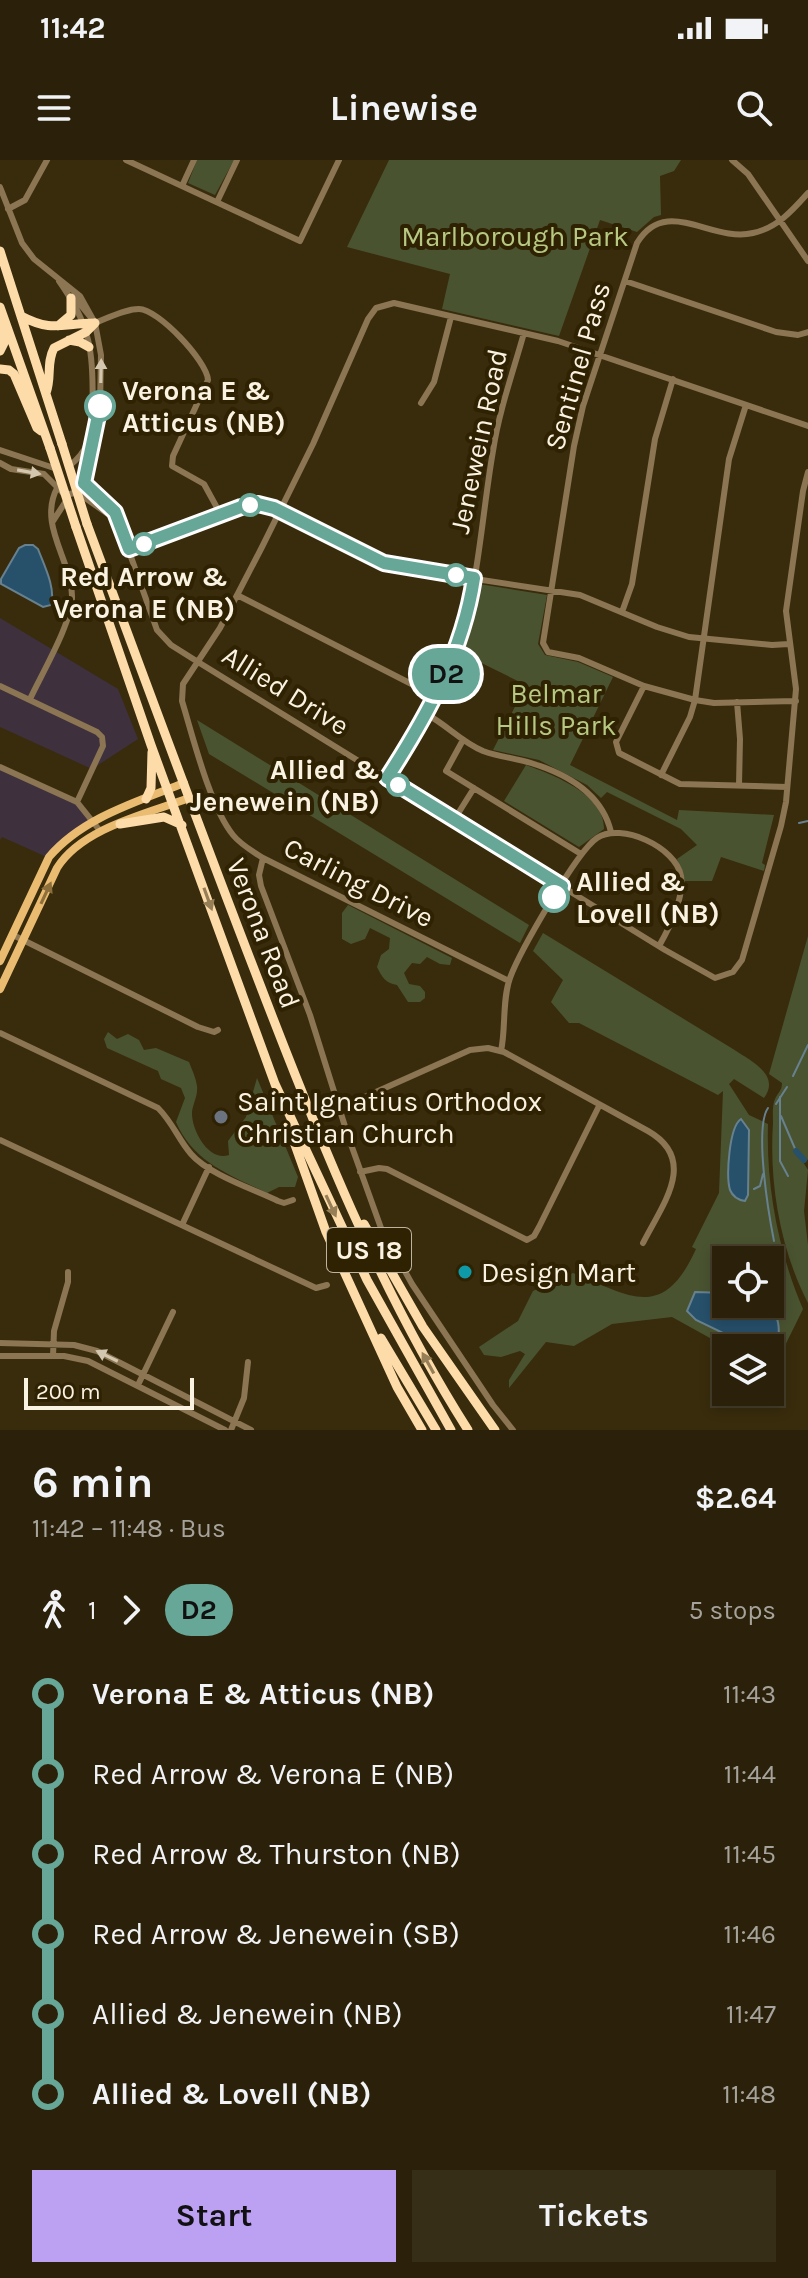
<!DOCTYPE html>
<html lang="en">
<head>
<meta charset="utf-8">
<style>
  body { margin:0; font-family:Karla,sans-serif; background:#372e18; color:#f1f3f6; height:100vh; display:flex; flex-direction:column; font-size:30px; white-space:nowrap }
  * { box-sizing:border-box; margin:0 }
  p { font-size:26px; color:#a6a39c }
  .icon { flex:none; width:44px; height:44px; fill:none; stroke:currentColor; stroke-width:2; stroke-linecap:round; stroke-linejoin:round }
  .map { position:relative; height:1270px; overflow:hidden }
  .details { display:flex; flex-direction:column; background:#2b210a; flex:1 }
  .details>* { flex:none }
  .badge { padding:0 16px; border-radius:26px; font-size:28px; line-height:52px }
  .controls { position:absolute; left:712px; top:1086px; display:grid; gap:16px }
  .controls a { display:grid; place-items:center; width:72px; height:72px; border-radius:0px; background:#2b210a; box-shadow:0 4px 12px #0003,0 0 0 2px #473e2b; font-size:40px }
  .scale { position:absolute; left:24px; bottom:20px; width:170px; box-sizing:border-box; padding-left:8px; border:4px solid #fbf3e1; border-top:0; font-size:22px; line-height:28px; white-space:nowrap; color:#fbf3e1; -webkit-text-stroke:6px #2f2203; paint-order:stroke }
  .map>.badge { position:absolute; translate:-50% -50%; box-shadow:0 0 0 4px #fff }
  .legs { display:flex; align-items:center; gap:12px; height:88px; padding:0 32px; font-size:26px }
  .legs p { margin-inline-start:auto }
  .overview { display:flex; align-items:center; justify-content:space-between; height:136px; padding:0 32px }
  h1 { font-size:44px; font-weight:700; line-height:60px }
  .action { display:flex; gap:16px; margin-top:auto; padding:16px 32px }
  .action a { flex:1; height:92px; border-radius:0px; background:#bca0f2; color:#111; font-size:32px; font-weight:700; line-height:92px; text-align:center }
  .action a+a { background:#372e18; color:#f1f3f6 }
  ul { padding:0 32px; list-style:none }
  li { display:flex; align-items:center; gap:28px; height:80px; font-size:30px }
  li i { display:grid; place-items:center; width:12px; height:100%; margin:0 10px; background:currentColor }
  li i::after { content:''; width:20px; height:20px; margin:-10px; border:6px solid; border-radius:50%; background:#2b210a }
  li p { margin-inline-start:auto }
  li:first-child i { background:linear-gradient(#0000 50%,currentColor 0) }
  li:last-child i { background:linear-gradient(currentColor 50%,#0000 0) }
  .status { display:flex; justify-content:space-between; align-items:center; height:56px; padding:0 40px; background:#2b210a; direction:ltr }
  .status svg { height:22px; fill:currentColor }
  header { display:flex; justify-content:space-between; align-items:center; height:104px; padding:0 32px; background:#2b210a; font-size:36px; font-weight:700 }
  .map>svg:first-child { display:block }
  .industrial { fill:#3e303d }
  .green { fill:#4a5330; fill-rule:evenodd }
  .water { fill:#27506b; stroke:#67818e; stroke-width:2 }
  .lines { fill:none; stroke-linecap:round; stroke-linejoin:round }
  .stream { stroke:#67818e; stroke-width:2 }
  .canal { stroke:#27506b; stroke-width:6 }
  .minor { stroke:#8b7553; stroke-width:6 }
  .major { stroke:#eabc72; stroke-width:8 }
  .highway { stroke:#fddcaa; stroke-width:9 }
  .highway-bridge { stroke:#fddcaa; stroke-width:9 }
  .oneway { fill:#d4c7af }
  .oneway2 { fill:#8c6f3a }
  .oneway3 { fill:#967f56 }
  .line-1-casing { stroke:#fff; stroke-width:18 }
  .line-1 { stroke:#67a797; stroke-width:12 }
  .stop-1-dot { fill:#fff; stroke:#67a797; stroke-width:4 }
  .worship-dot { fill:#6b7280; stroke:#2f2203; stroke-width:3 }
  .culture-dot { fill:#0f9aa8; stroke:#2f2203; stroke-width:3 }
  .labels { text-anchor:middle; stroke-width:8; stroke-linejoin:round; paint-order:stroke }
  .shield { fill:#2f2203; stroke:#beb49e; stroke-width:2 }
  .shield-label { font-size:26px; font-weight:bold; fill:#fbf3e1 }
  .park-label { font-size:28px; fill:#b6c882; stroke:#2f2203 }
  .street-label { font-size:28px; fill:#fbf3e1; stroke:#2f2203 }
  .stop-label { font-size:28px; font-weight:bold; fill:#fbf3e1; stroke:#2f2203; text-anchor:start }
  .poi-label { font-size:28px; fill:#fbf3e1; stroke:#2f2203; text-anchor:start }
</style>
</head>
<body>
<div class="status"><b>11:42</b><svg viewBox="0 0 49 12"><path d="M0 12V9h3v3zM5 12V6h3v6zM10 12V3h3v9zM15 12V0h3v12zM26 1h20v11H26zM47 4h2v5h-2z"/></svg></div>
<header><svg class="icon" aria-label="menu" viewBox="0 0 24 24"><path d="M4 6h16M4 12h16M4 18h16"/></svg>Linewise<svg class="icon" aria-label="search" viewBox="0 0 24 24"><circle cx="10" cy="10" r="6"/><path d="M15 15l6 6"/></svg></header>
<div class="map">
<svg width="808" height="1270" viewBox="0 0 808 1270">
  <rect width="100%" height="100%" fill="#392c0d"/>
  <path class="industrial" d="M0,458L118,529L138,579L92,609L0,567Z
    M0,607L77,642L93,661L49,698L2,677L0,680Z"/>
  <path class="green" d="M197,0H234L215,35L188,23Z
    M389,0H681L674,11L660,16L661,55L654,57L637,72L600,60L559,176L442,149L450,114L347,87Z
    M479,424L547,435L538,484L545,495L578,502L613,517L570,605L677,660L679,650L774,655L762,703L765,705L764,711L721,697L712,721H684L677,699L697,685L681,669L607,632L601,638L587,625L539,600L493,590L526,525L461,493Z
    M197,560L529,765L520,783L209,594Z
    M526,605C553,615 605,634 604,669L579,687L504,641Z
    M348,745L452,798L450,805L440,804L427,797L420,804L412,803L404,813L409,824L420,826L425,832V838L420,842H408L397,825C385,823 382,817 377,807L381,795L389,789L390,778L370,768L365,779L351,784L342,779V753Z
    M543,773L733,889C751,901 781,915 764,938L734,919L729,924L749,955L768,964C766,1026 778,1091 803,1149L772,1212L770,1211V1188H728L672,1157L612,1164L574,1186L546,1182L509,1228V1220L525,1194L520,1191L501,1197L484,1195L479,1187L518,1161L533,1131L573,1113C630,1136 663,1162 696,1089L692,1087L719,1033L723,931L718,935L579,863H569L551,842L563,820L533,791ZM726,1100H770V1144H726Z
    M808,776V1000L806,999L803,1002L808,1010L804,1051L808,1085V1143C780,1089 769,1023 773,963C773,956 772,946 775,939C778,932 782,931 782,923L769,914Z
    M108,872L117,879L128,874L139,880L144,890L156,888L189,902C192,910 196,918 197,926C198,936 193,943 192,952C191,969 208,1002 229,995L228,981L246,957L257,918L298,1017L295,1027H279L267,1033C230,1015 193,1002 176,962L185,938L181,928L161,919L158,911L107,888L104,879Z"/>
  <path class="water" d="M25,385H33L38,389C44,405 56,428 51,445L43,447L1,424V419L19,388Z
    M741,959L749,970L748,1035L745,1041C738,1040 733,1037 730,1030C726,1016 729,967 741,959Z
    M695,1132L726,1133V1144H770V1139C777,1156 783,1170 775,1188H754L696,1160L687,1151Z"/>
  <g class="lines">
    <path class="stream" d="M799,663L808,661
      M793,916L808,885
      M780,937V1001L788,1016
      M776,944L787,927
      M768,948C754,968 769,1056 774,1081
      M781,956L796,991
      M754,1029L760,1026L763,1014"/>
    <path class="canal" d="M796,991L804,1000"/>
    <path class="minor" d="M126,0L300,81
      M732,0L748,14L808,101
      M182,26L194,0
      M0,27L22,83L34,99L80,136L95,163L101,195L100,246L84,323L115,352L157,470L171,485L198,502L665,790L715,818L733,812L742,800L781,666L786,642L796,529L786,451L803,331L808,312
      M217,42L237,0
      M8,49L25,40L47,0
      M300,81L339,0
      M59,121C71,138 82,156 87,176C94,199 95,261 87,283C84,293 77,300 68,307
      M625,121L776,172L798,175L808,172
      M75,138L93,160
      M95,163C108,158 125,149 139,149C158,149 207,201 208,220L173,296L172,306L204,324L221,355
      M421,243L434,222L451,157
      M0,290L57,309
      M0,303L11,309L44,314L65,335L79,332
      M78,333L118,361
      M53,361L68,338
      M129,389L241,347L258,344L274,348L369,396L397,407L580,435L657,467L689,477L772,485L789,484
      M237,435L435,536
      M622,452L632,424L655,279L673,219
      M0,526L97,572L102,577L103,586L77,642
      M644,526L616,582L619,593L680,624L787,627
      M30,539C41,515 73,461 72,436C71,399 38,365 57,328
      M796,541L714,543L695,540L644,526L579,498L548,492L543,483L574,286L583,246L637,83C666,35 711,83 753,73C777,68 792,51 808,33
      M737,542L740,579L739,625
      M426,554C446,564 461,582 483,591C499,597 515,598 531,603C567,614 602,634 611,672
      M463,580L446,611L581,694
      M0,607L77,642L101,672
      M661,615L690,557L695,540L729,299L746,245
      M387,618C415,576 442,531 459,483C479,422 482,354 493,291C499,251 513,212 524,173
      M454,660L474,628
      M263,698L259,715L261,726L310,855L348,976L381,1068L412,1124L493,1245L513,1270
      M13,775L198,867L214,872L218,870
      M509,821L263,698C252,691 241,685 233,675C210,647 193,577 182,541L183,524L220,468L262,387L313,284L368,159L376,148L394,143L558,181L808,266
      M0,873L158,948C173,963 178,979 191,994C208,1014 253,1029 278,1041L284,1043L293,1040
      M501,891C506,868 502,840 510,818C519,793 577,691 597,678C621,662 676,687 681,716C684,738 670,767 659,786
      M340,948L470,890L488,888L504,892L648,971C699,1000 662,1045 643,1083
      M0,980L316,1128L327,1125
      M360,1012L379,1008L387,1009L527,1080L534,1076L539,1067L599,946
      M182,1065L209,1007
      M0,1183L74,1185L97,1191L251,1270
      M0,1196H64L88,1201L225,1270
      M53,1196L54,1171L68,1122V1112
      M138,1225L173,1152
      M231,1270L244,1238L248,1202"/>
    <path class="major" d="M0,801L49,697C82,658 136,642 184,623
      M0,829L57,708C82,668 146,654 189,638"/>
    <path class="highway" d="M0,91L62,284
      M0,147L50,288
      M21,156C53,173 62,163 95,163
      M58,166L71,155V138
      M69,180L80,182L89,187
      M0,191L4,183L1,161
      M0,209L9,210L14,214L37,268L41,271
      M46,233C52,218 46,203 54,188L86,172L95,163
      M87,364C144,517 200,670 259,822C318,976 379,1130 468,1270
      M76,367L151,585L275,924L367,1120L451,1270
      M146,639L151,628L152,592
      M120,664L164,657L182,665
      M288,965L326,1072L397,1227L422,1270
      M364,1064L423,1167L495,1270
      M381,1178L436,1270"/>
    <path class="highway-bridge" d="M62,284L87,364
      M50,288L76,367"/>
  </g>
  <defs><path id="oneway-solid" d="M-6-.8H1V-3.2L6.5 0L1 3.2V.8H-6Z" transform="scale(2)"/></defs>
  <g class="oneway">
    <use href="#oneway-solid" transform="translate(101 211) rotate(-89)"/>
    <use href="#oneway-solid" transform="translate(29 312) rotate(10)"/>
    <use href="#oneway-solid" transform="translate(107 1196) rotate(-154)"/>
  </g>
  <use class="oneway2" href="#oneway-solid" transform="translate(46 733) rotate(-65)"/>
  <g class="oneway3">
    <use href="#oneway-solid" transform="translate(208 739) rotate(70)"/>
    <use href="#oneway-solid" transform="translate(331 1046) rotate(65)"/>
    <use href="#oneway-solid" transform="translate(428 1203) rotate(-119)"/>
  </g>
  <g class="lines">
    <defs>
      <path id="line-1" d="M100,246L84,323L115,352L129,389L241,347L258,344L274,348L384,403L474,418C463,492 427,556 387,618L562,726L554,737"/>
    </defs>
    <use href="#line-1" class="line-1-casing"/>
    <use href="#line-1" class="line-1"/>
  </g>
  <g class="stop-1-dot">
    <circle cx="100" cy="246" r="14"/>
    <circle cx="250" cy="345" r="10"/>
    <circle cx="144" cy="384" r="10"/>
    <circle cx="456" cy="415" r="10"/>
    <circle cx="398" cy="625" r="10"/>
    <circle cx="554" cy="737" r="14"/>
  </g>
  <circle class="worship-dot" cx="221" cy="957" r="8"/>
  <circle class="culture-dot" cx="465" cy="1112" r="8"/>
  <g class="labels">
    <rect class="shield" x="327" y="1068" width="84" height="44" rx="6"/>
    <g class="shield-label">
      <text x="369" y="1099">US 18</text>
    </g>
    <g class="park-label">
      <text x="515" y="86">Marlborough Park</text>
      <text x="556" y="543">Belmar<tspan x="556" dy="32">Hills Park</tspan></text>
    </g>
    <g class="street-label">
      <text transform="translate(577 206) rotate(-74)" y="10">Sentinel Pass</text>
      <text transform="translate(478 281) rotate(-78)" y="10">Jenewein Road</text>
      <text transform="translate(286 530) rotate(32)" y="10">Allied Drive</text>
      <text transform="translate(359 722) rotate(27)" y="10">Carling Drive</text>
      <text transform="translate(264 773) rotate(69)" y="10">Verona Road</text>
    </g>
    <g class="stop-label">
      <text x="122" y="240">Verona E &amp;<tspan x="122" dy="32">Atticus (NB)</tspan></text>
      <text x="144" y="426" text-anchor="middle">Red Arrow &amp;<tspan x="144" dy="32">Verona E (NB)</tspan></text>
      <text x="380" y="619" text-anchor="end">Allied &amp;<tspan x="380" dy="32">Jenewein (NB)</tspan></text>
      <text x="576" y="731">Allied &amp;<tspan x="576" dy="32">Lovell (NB)</tspan></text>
    </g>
    <g class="poi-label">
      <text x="237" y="951">Saint Ignatius Orthodox<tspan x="237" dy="32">Christian Church</tspan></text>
      <text x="481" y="1122">Design Mart</text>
    </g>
  </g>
</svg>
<div class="controls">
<a><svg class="icon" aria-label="locate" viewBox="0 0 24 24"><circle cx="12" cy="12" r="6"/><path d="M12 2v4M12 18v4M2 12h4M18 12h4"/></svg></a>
<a><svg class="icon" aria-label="layers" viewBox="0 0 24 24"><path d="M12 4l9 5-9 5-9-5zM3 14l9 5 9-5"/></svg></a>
</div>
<div class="scale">200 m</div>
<b class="badge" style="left:446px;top:514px;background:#67a797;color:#111">D2</b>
</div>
<section class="details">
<div class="overview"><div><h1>6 min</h1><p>11:42 – 11:48 · Bus</p></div><b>$2.64</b></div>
<div class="legs"><svg class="icon" aria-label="walk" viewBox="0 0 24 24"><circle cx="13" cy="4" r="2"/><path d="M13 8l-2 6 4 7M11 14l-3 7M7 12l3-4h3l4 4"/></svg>1<svg class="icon" aria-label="forward" viewBox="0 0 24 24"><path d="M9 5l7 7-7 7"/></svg><b class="badge" style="background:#67a797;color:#111">D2</b><p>5 stops</p></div>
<ul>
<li><i style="color:#67a797"></i><b>Verona E &amp; Atticus (NB)</b><p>11:43</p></li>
<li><i style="color:#67a797"></i><span>Red Arrow &amp; Verona E (NB)</span><p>11:44</p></li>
<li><i style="color:#67a797"></i><span>Red Arrow &amp; Thurston (NB)</span><p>11:45</p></li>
<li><i style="color:#67a797"></i><span>Red Arrow &amp; Jenewein (SB)</span><p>11:46</p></li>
<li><i style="color:#67a797"></i><span>Allied &amp; Jenewein (NB)</span><p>11:47</p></li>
<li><i style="color:#67a797"></i><b>Allied &amp; Lovell (NB)</b><p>11:48</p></li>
</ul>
<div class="action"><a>Start</a><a>Tickets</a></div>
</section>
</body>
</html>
